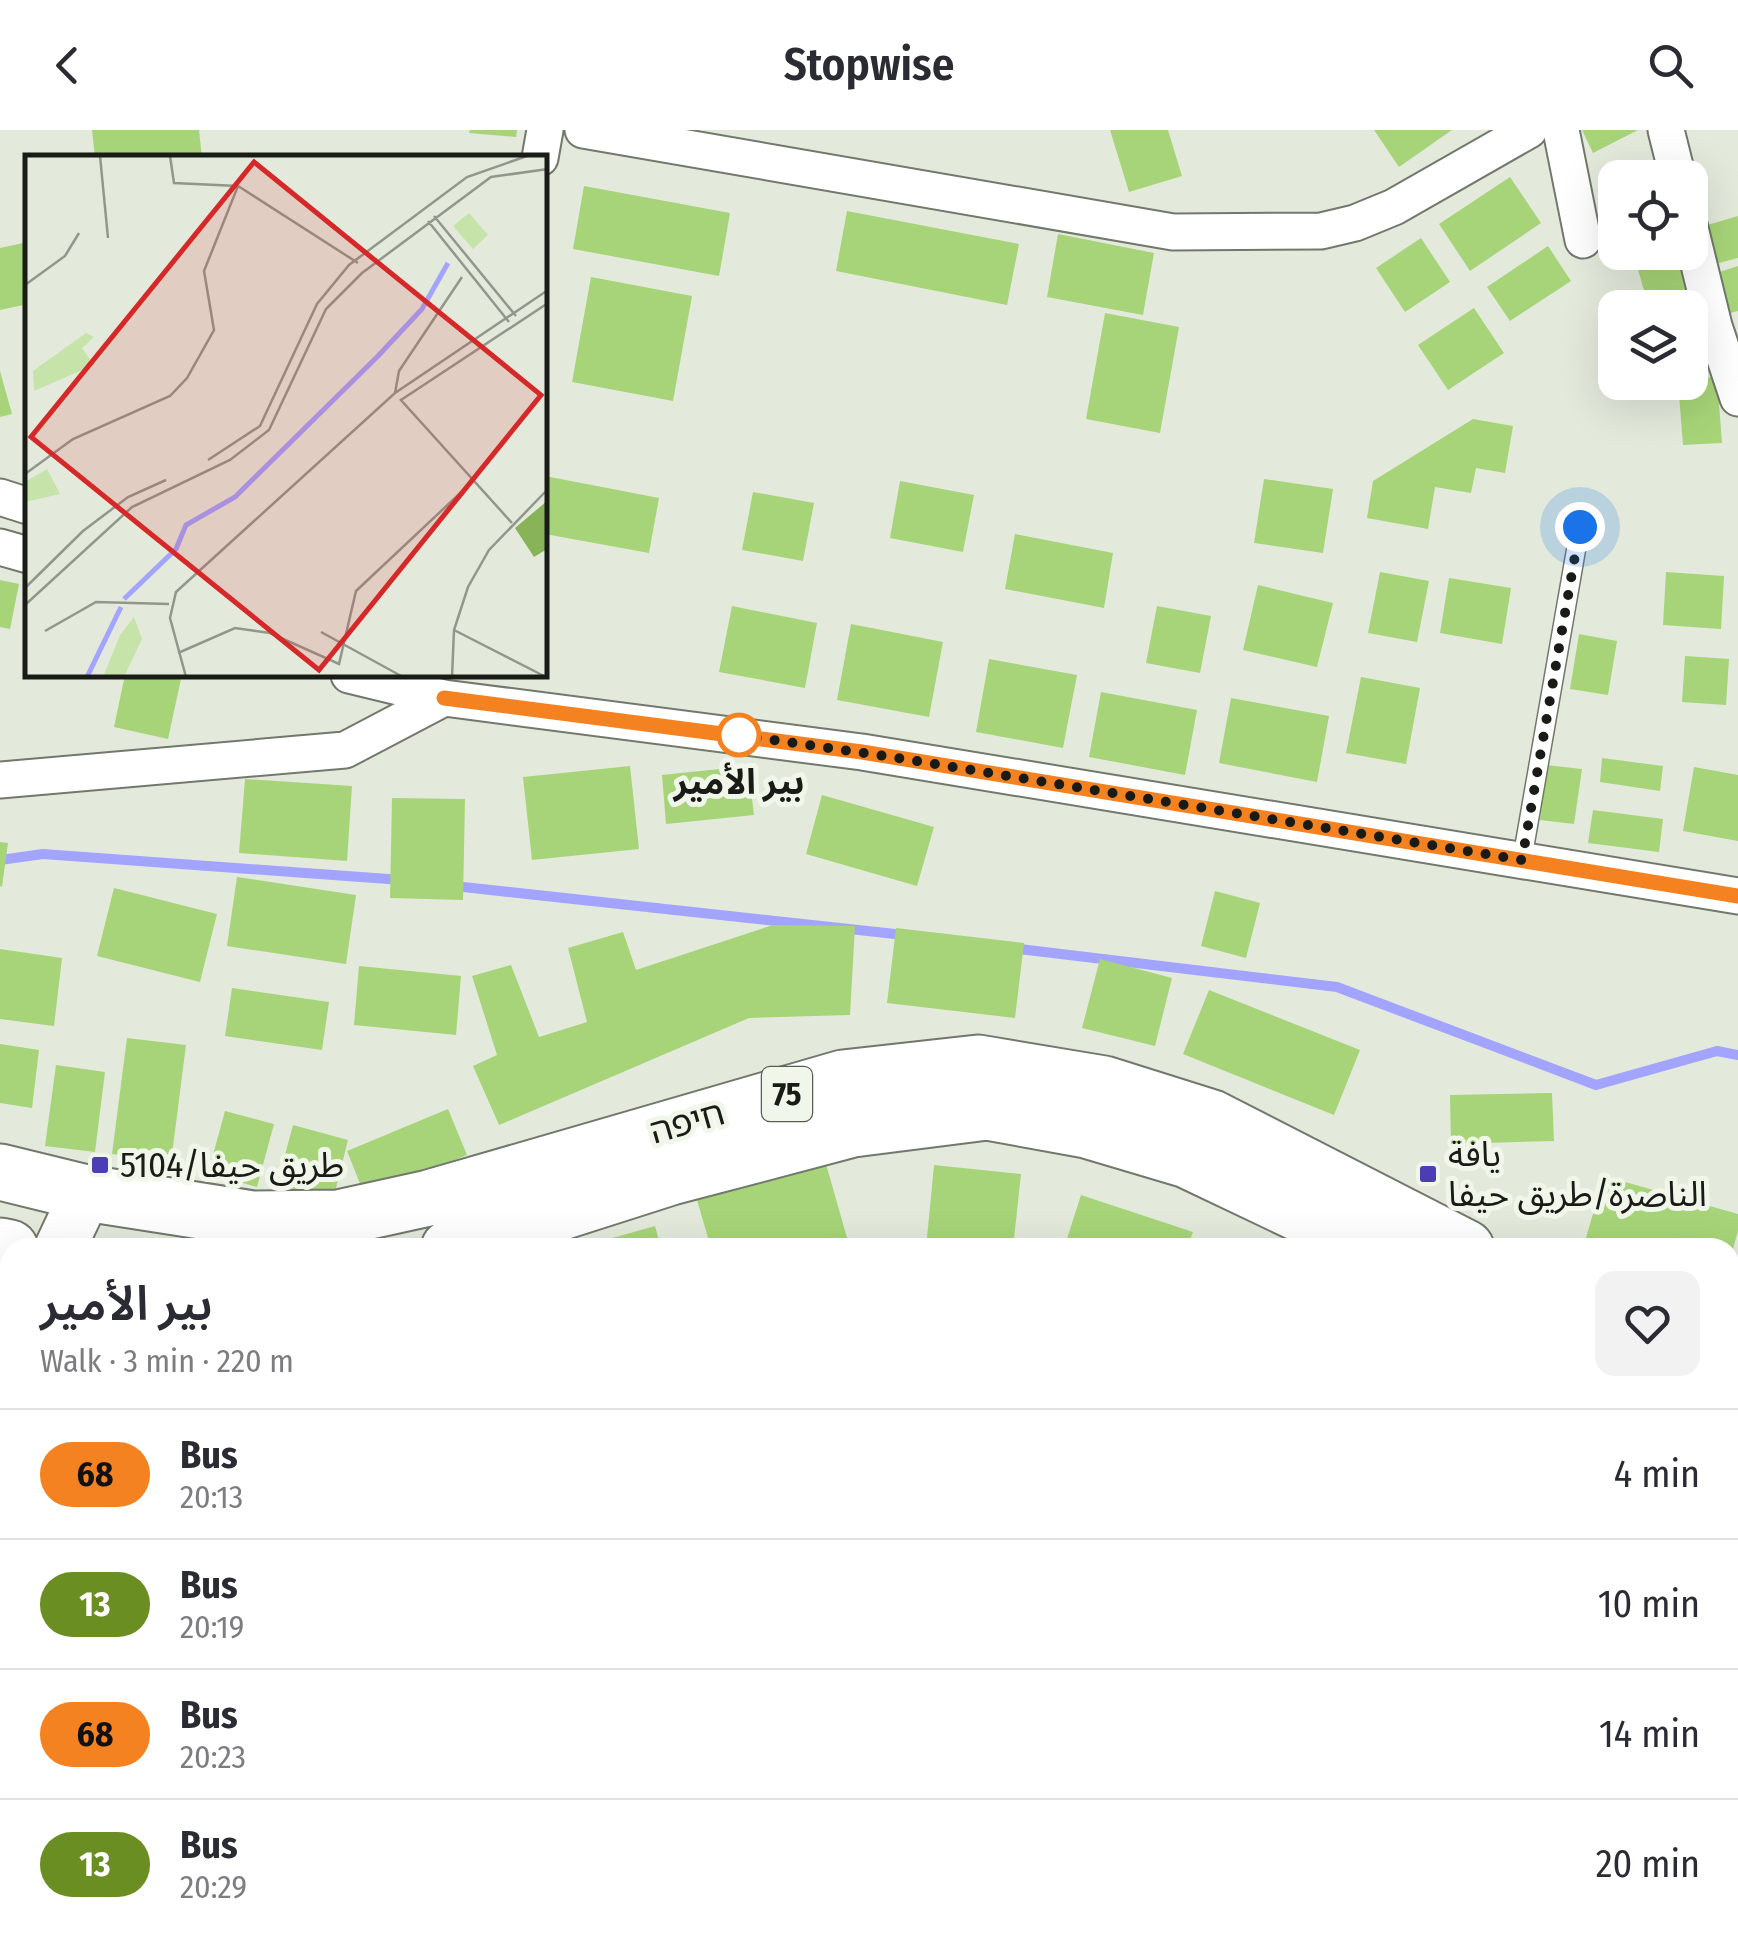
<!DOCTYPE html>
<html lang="en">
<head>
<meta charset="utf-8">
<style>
  body { margin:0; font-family:"Fira Sans Condensed","Noto Sans Arabic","Noto Sans Hebrew",sans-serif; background:#f2f2f3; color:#2b2b33; height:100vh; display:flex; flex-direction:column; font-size:38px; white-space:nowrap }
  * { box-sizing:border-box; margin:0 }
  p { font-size:32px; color:#7c7c81 }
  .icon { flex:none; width:55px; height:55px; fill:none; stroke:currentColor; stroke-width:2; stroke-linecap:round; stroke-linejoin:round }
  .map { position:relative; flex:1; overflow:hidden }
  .drawer { position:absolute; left:0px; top:1108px; width:1740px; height:712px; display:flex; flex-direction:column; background:#fff; border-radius:30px 30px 0 0; box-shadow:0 10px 40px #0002 }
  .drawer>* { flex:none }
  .badge { padding:0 20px; border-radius:32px; font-size:35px; line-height:65px }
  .buttons { position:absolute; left:1598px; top:30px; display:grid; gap:20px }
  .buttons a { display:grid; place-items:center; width:110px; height:110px; border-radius:20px; background:#fff; box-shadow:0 10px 40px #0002; font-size:50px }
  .you { position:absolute; width:50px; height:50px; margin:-25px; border:8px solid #fff; border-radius:50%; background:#1a73e8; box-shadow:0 0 0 15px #1a73e833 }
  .map>.badge { position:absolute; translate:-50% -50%; box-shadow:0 0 0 5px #fff }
  .round { display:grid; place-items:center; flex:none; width:105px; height:105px; border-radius:20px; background:#f2f2f3 }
  .head { display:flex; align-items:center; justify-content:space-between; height:170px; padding:0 40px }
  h1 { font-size:48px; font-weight:600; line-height:75px }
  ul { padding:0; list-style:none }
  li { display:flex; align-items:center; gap:30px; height:130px; padding:0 40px; border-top:2px solid #e1e1e2 }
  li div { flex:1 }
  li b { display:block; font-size:38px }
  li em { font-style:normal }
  li .badge { min-width:110px; font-weight:700; text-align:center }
  header { display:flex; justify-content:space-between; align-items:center; height:130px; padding:0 40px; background:#fff; font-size:45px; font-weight:600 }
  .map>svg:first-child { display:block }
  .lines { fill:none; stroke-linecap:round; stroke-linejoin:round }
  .stream { stroke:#a2a4ff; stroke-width:10 }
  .building { fill:#a7d478 }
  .lane-casing { stroke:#71786c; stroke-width:21 }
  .street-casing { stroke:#71786c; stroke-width:39 }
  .secondary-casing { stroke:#71786c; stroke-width:54 }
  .highway-casing { stroke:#71786c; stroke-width:59 }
  .lane { stroke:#fff; stroke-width:18 }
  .street { stroke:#fff; stroke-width:35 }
  .secondary { stroke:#fff; stroke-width:50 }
  .highway { stroke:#fff; stroke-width:55 }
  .line-casing { stroke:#fff; stroke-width:22 }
  .line { stroke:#f58220; stroke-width:15 }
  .walk { stroke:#191b17; stroke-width:10; stroke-dasharray:0 18 }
  .stop-dot { fill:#fff; stroke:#f58220; stroke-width:5 }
  .poi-dot { fill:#4c3db4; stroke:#f0f7ea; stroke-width:4 }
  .labels { text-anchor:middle; stroke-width:10; stroke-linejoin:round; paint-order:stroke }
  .shield { fill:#f0f7ea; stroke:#5a5d56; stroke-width:2.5 }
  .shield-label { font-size:32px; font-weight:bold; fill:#191b17 }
  .stop-label { font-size:35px; font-weight:bold; fill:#191b17; stroke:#f0f7ea }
  .street-label { font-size:35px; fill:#191b17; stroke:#f0f7ea }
  .poi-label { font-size:35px; fill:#191b17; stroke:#f0f7ea; text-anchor:start }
  .inset-river { fill:none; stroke:#a2a4ff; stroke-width:5 }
  .inset-road { fill:none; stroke:#92978d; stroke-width:2.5 }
  .view { fill:#d62828; fill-opacity:0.15; stroke:#d62828; stroke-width:5 }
  .inset-edge { fill:none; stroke:#191b17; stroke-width:5 }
</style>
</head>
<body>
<header><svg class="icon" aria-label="back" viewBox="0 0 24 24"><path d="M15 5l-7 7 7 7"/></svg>Stopwise<svg class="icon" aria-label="search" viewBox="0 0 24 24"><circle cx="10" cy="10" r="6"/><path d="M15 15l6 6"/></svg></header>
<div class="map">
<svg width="1738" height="1819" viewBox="0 0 1738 1819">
  <rect width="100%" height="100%" fill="#e3eadc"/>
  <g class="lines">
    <path class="stream" d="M0,730L43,724L402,750
      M454,756L904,805
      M1011,818L1337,857L1596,955L1717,921L1738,925"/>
  </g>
  <path class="building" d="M92,0H199L202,28H95Z
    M470,0H517L516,7L469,3Z
    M1110,0H1168L1182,46L1129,62Z
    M1374,0H1452L1399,37Z
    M1582,0H1638L1593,23Z
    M1510,47L1541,93L1470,141L1439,94Z
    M584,56L730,83L719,146L573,119Z
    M847,81L1019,114L1007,175L836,141Z
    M1738,86V128L1715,134L1704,96Z
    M1058,104L1154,123L1143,185L1047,167Z
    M1421,108L1450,152L1405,182L1376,138Z
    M28,112V174L0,180V118Z
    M1548,116L1571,151L1510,191L1487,157Z
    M1633,122H1688L1701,172L1680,178H1649Z
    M1738,136V181L1727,184L1716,143Z
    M591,147L692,166L673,271L572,252Z
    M1474,178L1504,223L1448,260L1418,215Z
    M1105,183L1179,197L1160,303L1086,289Z
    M0,241L12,284L0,287Z
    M1717,247L1722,313L1683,315L1678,252H1690V248Z
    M1473,289L1513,296L1505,343L1476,338L1471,363L1435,357L1428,399L1367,388L1373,351Z
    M545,346L659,368L649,423L545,404Z
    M1264,349L1333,359L1323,423L1254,413Z
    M900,351L974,365L963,422L890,408Z
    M753,362L814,373L803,431L742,420Z
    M1015,404L1113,423L1104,478L1005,459Z
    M1380,442L1429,451L1417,512L1368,503Z
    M1666,442L1724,446L1721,499L1663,495Z
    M1449,448L1511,458L1502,514L1440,503Z
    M0,450L19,454L10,499L0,497Z
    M1258,455L1333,473L1317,537L1243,520Z
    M732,476L817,493L805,558L719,542Z
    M1157,476L1211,486L1200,543L1146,533Z
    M851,494L943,512L929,587L837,570Z
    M1579,504L1617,511L1608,565L1570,559Z
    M1685,526L1729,529L1726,575L1682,572Z
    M989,529L1077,545L1063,618L976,602Z
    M125,545H163L181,549L168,609L114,597Z
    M1361,547L1420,558L1406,634L1346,623Z
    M1101,562L1197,580L1185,645L1089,627Z
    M1231,568L1329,586L1317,652L1219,633Z
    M1602,628L1663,636L1660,661L1600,652Z
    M1546,635L1582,639L1574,694L1540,690Z
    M630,636L639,719L532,730L523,647Z
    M748,636L754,685L666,694L662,645Z
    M1694,637L1738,645V711L1683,701Z
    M245,649L352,656L347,731L239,723Z
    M822,665L934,697L917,756L806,724Z
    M392,668L465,669L463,770L390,768Z
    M1593,680L1663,689L1659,722L1588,713Z
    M0,712L8,713L2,757L0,756Z
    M237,747L356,765L346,834L227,816Z
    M114,758L217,784L200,852L97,826Z
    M1215,761L1260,773L1246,828L1201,816Z
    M773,795L855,796L850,885L749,888L499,995L473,936L497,925L472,846L511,835L539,907L587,892L568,818L623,802L636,840Z
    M896,798L1024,813L1015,888L887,873Z
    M0,819L62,828L54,896L0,889Z
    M1100,829L1172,848L1155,916L1082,898Z
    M359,836L461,846L456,905L354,895Z
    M232,858L329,872L322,920L225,906Z
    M1209,860L1360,920L1334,985L1183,924Z
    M127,908L186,915L171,1032L112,1024Z
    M0,914L39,920L32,978L0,973Z
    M56,935L105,942L95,1022L45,1016Z
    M1552,963L1554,1011L1451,1014L1450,965Z
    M448,979L467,1025L365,1066L347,1021Z
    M225,981L274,994L257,1057L208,1043Z
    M293,995L348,1010L333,1070L277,1055Z
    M824,1027L850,1118H711L695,1063Z
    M934,1035L1021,1044L1013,1118H926Z
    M1604,1046L1738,1084V1101L1731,1126L1730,1118H1583Z
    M1081,1065L1193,1102L1187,1118H1064Z
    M655,1096L661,1118H585L584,1116Z
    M0,1135L10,1138V1197L0,1195Z
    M0,1344L10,1347V1397L0,1398Z
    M1730,1393L1738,1395V1465L1730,1463Z
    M10,1417V1485L0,1486V1418Z
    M1730,1522L1738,1523V1602L1730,1601Z
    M1730,1753L1738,1755V1818L1714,1811L1730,1810Z
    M0,1804H10V1810H66V1819H0Z
    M287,1810H313L314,1819H245Z
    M367,1810H474L478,1819H370Z
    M503,1810H593L599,1819H510Z
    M632,1810H719L724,1817L621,1819Z
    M888,1810H914L930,1819H883Z
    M1131,1810H1244L1241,1819H1128Z
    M1319,1810H1409L1405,1819H1340Z
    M1450,1810H1519L1515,1819H1447Z
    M1596,1810H1612L1645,1819H1594Z"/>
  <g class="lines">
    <defs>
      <path id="lane" d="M1522,730L1580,397
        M0,1548L10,1552
        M1052,1819L1059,1810"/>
      <path id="street" d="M583,0L1173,102L1321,101L1355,93L1394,77L1529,0
        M1561,0L1583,110
        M1666,0L1678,48
        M540,28L545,0
        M1690,98L1714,196L1738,268
        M0,367L28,376
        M0,417L28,425
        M349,545L444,568L862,622L1738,766
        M0,650L345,620L444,568
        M1730,1683L1738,1685"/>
      <path id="secondary" d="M60,1118L86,1063
        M143,1810L146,1819"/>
      <path id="highway" d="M0,1042L86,1063L253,1089L338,1088L429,1068L843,948L978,933L1104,954L1212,988L1466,1118
        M0,1116L10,1118
        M449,1118L671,1047L853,999L987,982L1086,1000L1187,1030L1372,1118
        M1730,1227L1738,1229
        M1730,1281L1738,1282"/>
    </defs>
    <use href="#lane" class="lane-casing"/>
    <use href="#street" class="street-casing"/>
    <use href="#secondary" class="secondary-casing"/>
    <use href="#highway" class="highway-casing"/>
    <use href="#lane" class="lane"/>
    <use href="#street" class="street"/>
    <use href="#secondary" class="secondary"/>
    <use href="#highway" class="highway"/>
  </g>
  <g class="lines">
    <defs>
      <path id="line" d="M444,568L862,622L1738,766"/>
    </defs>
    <use href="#line" class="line-casing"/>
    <use href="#line" class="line"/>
    <path class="walk" d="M739,605L898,628L1522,730L1580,397"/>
  </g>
  <circle class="stop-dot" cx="739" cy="605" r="20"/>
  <g class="poi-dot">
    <rect x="90" y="1025" width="20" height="20" rx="5"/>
    <rect x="1418" y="1034" width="20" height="20" rx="5"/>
  </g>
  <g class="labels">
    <rect class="shield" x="762" y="937" width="50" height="54" rx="8"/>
    <g class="shield-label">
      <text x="787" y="975">75</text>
    </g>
    <g class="stop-label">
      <text x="739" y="664">بير الأمير</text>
    </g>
    <g class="street-label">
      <text transform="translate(687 992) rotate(-16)" y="12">חיפה</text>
    </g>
    <g class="poi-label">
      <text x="1448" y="1036">يافة<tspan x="1448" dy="40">الناصرة/طريق حيفا</tspan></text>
      <text x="120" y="1047">طريق حيفا/5104</text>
    </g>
  </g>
  <g transform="translate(25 25)">
    <rect width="522" height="522" fill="#e3eadc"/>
    <path d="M444,58L463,80L448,94L428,71ZM61,178L69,182L57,193L69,210L9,236L8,216ZM22,314L35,339L0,347V327ZM109,462L117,484L99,522H78L95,480Z" fill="#c6e3aa"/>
    <path d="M522,346V394L509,402L490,373Z" fill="#88b358"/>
    <path class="inset-river" d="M99,444L151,394L161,370L210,342L353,201L397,154L423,108M62,522L96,452"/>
    <path class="inset-road" d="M75,1L83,83M145,1L149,28L213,31L333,108M409,61L491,161M403,66L484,167M0,130L40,101L54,78M370,238L374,216L437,122M375,244L487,368M376,245L523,148M183,305L235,271L292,149L324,110L442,22L502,1M0,319L48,284L145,241L162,223L189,175L179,116L213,31M0,433L58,376L103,342L141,325M0,450L107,352L205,305L244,275L301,154L337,118L466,22L523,14M429,475L521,522M20,476L71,447L144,449M296,477L378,522M153,498L210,473L245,478L314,509L331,436L447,327M161,522L145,463L151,437L370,238L523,135M427,522L429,475L443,432L464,395L523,334"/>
    <path class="view" d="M229,7L516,240L294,515L6,282Z"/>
    <rect width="522" height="522" class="inset-edge"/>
  </g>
</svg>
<div class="buttons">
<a><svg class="icon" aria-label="locate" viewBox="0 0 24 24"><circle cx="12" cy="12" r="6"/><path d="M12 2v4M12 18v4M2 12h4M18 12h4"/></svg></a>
<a><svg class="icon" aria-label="layers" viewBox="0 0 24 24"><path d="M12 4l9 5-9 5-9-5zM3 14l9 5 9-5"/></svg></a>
</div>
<div class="you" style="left:1580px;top:397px"></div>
<section class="drawer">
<div class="head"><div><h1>بير الأمير</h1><p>Walk · 3 min · 220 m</p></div><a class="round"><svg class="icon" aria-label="heart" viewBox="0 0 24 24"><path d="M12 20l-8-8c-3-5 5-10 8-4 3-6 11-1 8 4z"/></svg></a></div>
<ul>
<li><span class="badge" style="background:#f58220;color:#111">68</span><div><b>Bus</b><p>20:13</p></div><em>4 min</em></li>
<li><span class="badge" style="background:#6b8e23;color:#fff">13</span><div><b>Bus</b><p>20:19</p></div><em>10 min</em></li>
<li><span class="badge" style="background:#f58220;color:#111">68</span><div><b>Bus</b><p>20:23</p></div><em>14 min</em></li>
<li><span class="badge" style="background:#6b8e23;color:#fff">13</span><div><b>Bus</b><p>20:29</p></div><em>20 min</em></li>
</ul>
</section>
</div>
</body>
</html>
